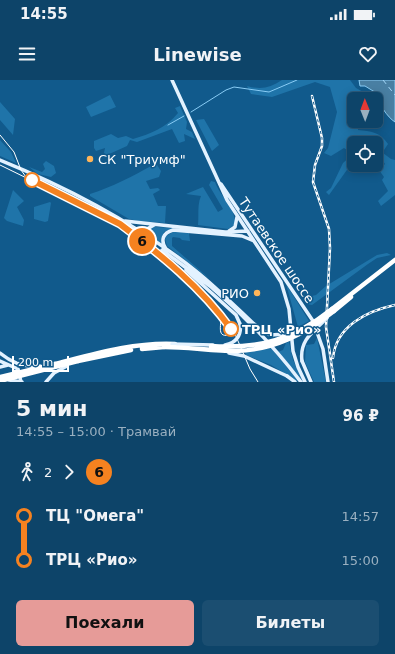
<!DOCTYPE html>
<html lang="ru">
<head>
<meta charset="utf-8">
<style>
  body { margin:0; font-family:"DejaVu Sans",sans-serif; background:#1b4e71; color:#f1f3f6; height:100vh; display:flex; flex-direction:column; font-size:15px; white-space:nowrap }
  * { box-sizing:border-box; margin:0 }
  p { font-size:13px; color:#9ab0c0 }
  .icon { flex:none; width:22px; height:22px; fill:none; stroke:currentColor; stroke-width:2; stroke-linecap:round; stroke-linejoin:round }
  .map { position:relative; height:302px; overflow:hidden }
  .details { display:flex; flex-direction:column; background:#0d4469; flex:1 }
  .details>* { flex:none }
  .badge { padding:0 8px; border-radius:13px; font-size:14px; line-height:26px }
  .needle { width:26px; rotate:359deg }
  .fabs { position:absolute; left:347px; top:12px; display:grid; gap:8px }
  .fabs a { display:grid; place-items:center; width:36px; height:36px; border-radius:6px; background:#0d4469; box-shadow:0 2px 10px #0003,0 0 0 1px #2d5c7d; font-size:20px }
  .scale { position:absolute; left:12px; bottom:10px; width:57px; box-sizing:border-box; padding-left:4px; border:2px solid #fff; border-top:0; font-size:11px; line-height:14px; white-space:nowrap; color:#fff; -webkit-text-stroke:3px #115a8c; paint-order:stroke }
  .map>.badge { position:absolute; translate:-50% -50%; box-shadow:0 0 0 2px #fff }
  .legs { display:flex; align-items:center; gap:6px; height:44px; padding:0 16px; font-size:13px }
  .legs p { margin-inline-start:auto }
  .head { display:flex; align-items:center; justify-content:space-between; height:68px; padding:0 16px }
  h1 { font-size:22px; font-weight:700; line-height:30px }
  .primary-button { display:flex; gap:8px; margin-top:auto; padding:8px 16px }
  .primary-button a { flex:1; height:46px; border-radius:6px; background:#e69b98; color:#111; font-size:16px; font-weight:700; line-height:46px; text-align:center }
  .primary-button a+a { background:#1b4e71; color:#f1f3f6 }
  ul { padding:0 16px; list-style:none }
  li { display:flex; align-items:center; gap:14px; height:44px; font-size:15px }
  li i { display:grid; place-items:center; width:6px; height:100%; margin:0 5px; background:currentColor }
  li i::after { content:''; width:10px; height:10px; margin:-5px; border:3px solid; border-radius:50%; background:#0d4469 }
  li p { margin-inline-start:auto }
  li:first-child i { background:linear-gradient(#0000 50%,currentColor 0) }
  li:last-child i { background:linear-gradient(currentColor 50%,#0000 0) }
  .status { display:flex; justify-content:space-between; align-items:center; height:28px; padding:0 20px; background:#0d4469; direction:ltr }
  .status svg { height:11px; fill:currentColor }
  header { display:flex; justify-content:space-between; align-items:center; height:52px; padding:0 16px; background:#0d4469; font-size:18px; font-weight:700 }
  .map>svg:first-child { display:block }
  .green { fill:#1f74a9 }
  .water { fill:#497fa3; stroke:#89ccf5 }
  .lines { fill:none; stroke-linecap:round; stroke-linejoin:round }
  .stream { stroke:#89ccf5; stroke-width:1 }
  .ferry { stroke:#a4d8f9; stroke-width:1; stroke-dasharray:5 4; stroke-linecap:butt }
  .major { stroke:#e3f2ff; stroke-width:3.5 }
  .highway { stroke:#fff; stroke-width:4.5 }
  .tram { stroke:#fff; stroke-width:1 }
  .rail-casing { stroke:#fff; stroke-width:2.5 }
  .rail { stroke:#115a8c; stroke-width:1; stroke-dasharray:3; stroke-linecap:butt }
  .major-bridge { stroke:#e3f2ff; stroke-width:3.5 }
  .highway-bridge { stroke:#fff; stroke-width:4.5 }
  .line-1-casing { stroke:#fff; stroke-width:9 }
  .line-1 { stroke:#f58220; stroke-width:6 }
  .poi-dot { fill:#ffb559; stroke:#115a8c; stroke-width:1.5 }
  .stop-1-dot { fill:#fff; stroke:#f58220; stroke-width:2 }
  .labels { text-anchor:middle; stroke-width:3; stroke-linejoin:round; paint-order:stroke }
  .poi-label { font-size:13px; fill:#fff; stroke:#115a8c; text-anchor:start }
  .street-label { font-size:13px; fill:#fff; stroke:#115a8c }
  .stop-label { font-size:13px; font-weight:bold; fill:#fff; stroke:#115a8c; text-anchor:start }
</style>
</head>
<body>
<div class="status"><b>14:55</b><svg viewBox="0 0 49 12"><path d="M0 12V9h3v3zM5 12V6h3v6zM10 12V3h3v9zM15 12V0h3v12zM26 1h20v11H26zM47 4h2v5h-2z"/></svg></div>
<header><svg class="icon" aria-label="menu" viewBox="0 0 24 24"><path d="M4 6h16M4 12h16M4 18h16"/></svg>Linewise<svg class="icon" aria-label="heart" viewBox="0 0 24 24"><path d="M12 20l-8-8c-3-5 5-10 8-4 3-6 11-1 8 4z"/></svg></header>
<div class="map">
<svg width="395" height="302" viewBox="0 0 395 302">
  <rect width="100%" height="100%" fill="#115a8c"/>
  <path class="green" d="M282,0H350L356,8L365,13V19H354V41H358V50C371,51 380,52 388,64L384,70H376V63H354V80L329,115L326,112L331,108L343,83L353,74L344,68L331,76L324,73L328,68L337,32L330,7L315,2L272,17L251,14L247,6C261,10 270,8 282,0Z
    M110,15L116,27L91,37L86,27Z
    M0,22L15,39L13,55L0,40Z
    M180,26L187,42L186,49L192,52L195,59L184,54L185,61L179,63L172,49L137,62L130,60L127,66L107,75L104,73L105,68L96,71L94,68V61L111,54L118,58L126,56L133,59C150,54 166,48 178,33L175,28Z
    M204,39L219,65L212,71L196,40Z
    M0,60L11,72L16,83L0,76Z
    M383,73L391,79L395,80V115L381,126L378,121L388,111L382,100L384,97L379,90L385,84L380,76Z
    M46,81L54,86L56,93L51,97L38,94L29,87L42,92L45,89L43,84Z
    M153,85H157L161,91L159,97L146,101L150,109L158,108L160,110L153,114L158,126H166L165,143L138,141L129,139L90,116V114C112,107 133,96 153,85Z
    M211,101L215,102C220,116 237,130 235,145L228,149L198,145C199,135 197,125 201,116L186,114L203,107L218,132L223,129L209,105Z
    M13,110L24,121L17,127L24,140L23,146L7,141L4,138Z
    M50,122L51,123L48,141L45,142L34,139V127Z
    M151,148L155,147L174,148L164,152L161,159L162,164L147,154L148,150Z
    M175,151L189,153L190,161L182,160L180,158L173,157L172,158V166L211,200L167,166L165,159L166,156Z
    M387,173L391,175L377,178L368,184L312,225L307,224L305,221L308,217L316,215L326,206L377,175Z
    M286,204L309,241L298,247Z
    M317,258L326,302H314L305,282L306,265L314,264Z
    M289,262L293,280L304,302L278,272L283,270L286,263Z
    M271,268L299,302L271,285L246,275L245,272Z"/>
  <path class="water" d="M359,0H395V42C388,38 376,21 378,14L365,6H360Z"/>
  <g class="lines">
    <path class="stream" d="M191,32L226,10L234,7L269,12L297,0
      M168,45L184,36"/>
    <path class="ferry" d="M383,0L395,15"/>
    <path class="major" d="M172,0L227,120L281,202L289,229L293,271L298,287L305,302
      M0,80C69,108 137,144 196,191C216,207 235,226 254,244
      M221,104L313,241L323,269L328,302
      M125,141L225,152L248,151
      M229,151L235,147L237,137
      M146,157L147,149L154,145
      M166,169C160,160 163,153 173,150L242,156L254,161
      M162,170C178,182 195,194 211,207C244,235 275,268 301,302
      M186,190L236,235L240,244
      M0,273C12,283 24,288 40,286
      M0,281L18,289L21,302
      M302,281L311,302
      M0,287L8,285
      M287,296L295,302
      M46,302L54,293L67,286"/>
    <path class="highway" d="M332,229L395,180
      M334,231L351,217
      M142,269L164,267
      M78,281L131,270
      M55,284C94,274 134,262 175,264"/>
    <path class="tram" d="M0,55L14,72L21,90L26,97
      M0,85L120,144L170,182L223,237L235,254L250,289L258,302
      M220,235C223,243 215,258 229,255L232,250"/>
    <defs>
      <path id="rail" d="M312,16L322,58V66L315,85L313,102L329,149L330,168L326,247L334,302
        M333,278C336,246 367,231 395,225"/>
    </defs>
    <use href="#rail" class="rail-casing"/>
    <use href="#rail" class="rail"/>
    <path class="major-bridge" d="M254,244L270,255L287,254
      M172,264L213,265
      M225,265C236,263 242,255 240,244
      M229,273L244,276L287,296
      M302,281C299,260 314,251 327,238
      M9,300L22,302"/>
    <path class="highway-bridge" d="M211,266C260,269 293,260 332,229
      M164,267C188,267 212,271 236,271C274,270 305,254 334,231
      M0,297L55,284
      M0,301L78,281"/>
  </g>
  <g class="lines">
    <defs>
      <path id="line-1" d="M32,100L120,144C161,175 201,207 231,249"/>
    </defs>
    <use href="#line-1" class="line-1-casing"/>
    <use href="#line-1" class="line-1"/>
  </g>
  <g class="poi-dot">
    <circle cx="90" cy="79" r="4"/>
    <circle cx="257" cy="213" r="4"/>
  </g>
  <g class="stop-1-dot">
    <circle cx="32" cy="100" r="7"/>
    <circle cx="231" cy="249" r="7"/>
  </g>
  <g class="labels">
    <g class="poi-label">
      <text x="98" y="84">СК "Триумф"</text>
      <text x="249" y="218" text-anchor="end">РИО</text>
    </g>
    <g class="street-label">
      <text transform="translate(277 170) rotate(56)" y="5">Тутаевское шоссе</text>
    </g>
    <g class="stop-label">
      <text x="242" y="254">ТРЦ «Рио»</text>
    </g>
  </g>
</svg>
<div class="fabs">
<a><svg class="needle" viewBox="-14 -14 28 28"><path d="M0-13l5 13h-10z" fill="#e53935"/><path d="M0 13l5-13h-10z" fill="#9ab0c0"/></svg></a>
<a><svg class="icon" aria-label="locate" viewBox="0 0 24 24"><circle cx="12" cy="12" r="6"/><path d="M12 2v4M12 18v4M2 12h4M18 12h4"/></svg></a>
</div>
<div class="scale">200 m</div>
<b class="badge" style="left:142px;top:161px;background:#f58220;color:#111">6</b>
</div>
<section class="details">
<div class="head"><div><h1>5 мин</h1><p>14:55 – 15:00 · Трамвай</p></div><b>96 ₽</b></div>
<div class="legs"><svg class="icon" aria-label="walk" viewBox="0 0 24 24"><circle cx="13" cy="4" r="2"/><path d="M13 8l-2 6 4 7M11 14l-3 7M7 12l3-4h3l4 4"/></svg>2<svg class="icon" aria-label="forward" viewBox="0 0 24 24"><path d="M9 5l7 7-7 7"/></svg><b class="badge" style="background:#f58220;color:#111">6</b></div>
<ul>
<li><i style="color:#f58220"></i><b>ТЦ &quot;Омега&quot;</b><p>14:57</p></li>
<li><i style="color:#f58220"></i><b>ТРЦ «Рио»</b><p>15:00</p></li>
</ul>
<div class="primary-button"><a>Поехали</a><a>Билеты</a></div>
</section>
</body>
</html>
